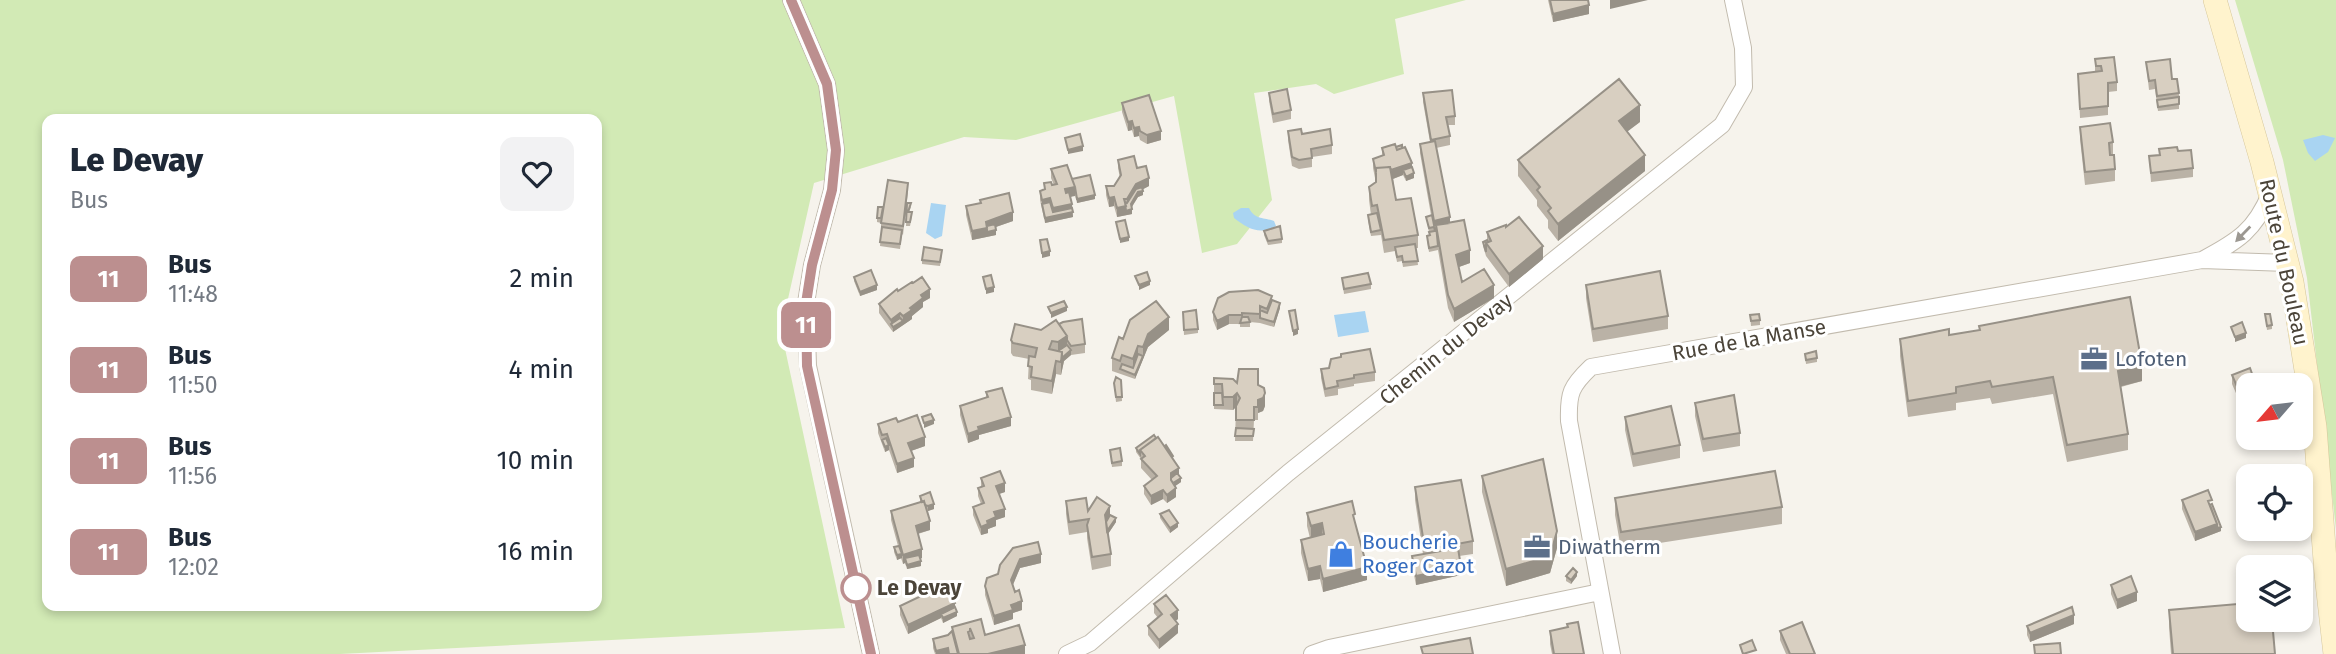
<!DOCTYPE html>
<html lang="en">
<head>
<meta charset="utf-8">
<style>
  body { margin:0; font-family:"Fira Sans",sans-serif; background:#f2f2f3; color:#1f2937; height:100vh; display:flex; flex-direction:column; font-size:26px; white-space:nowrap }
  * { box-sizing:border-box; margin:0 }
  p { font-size:23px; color:#747a83 }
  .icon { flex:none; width:38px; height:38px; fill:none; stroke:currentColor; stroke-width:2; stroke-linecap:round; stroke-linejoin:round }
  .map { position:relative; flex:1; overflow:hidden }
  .sheet { position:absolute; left:42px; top:114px; width:560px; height:497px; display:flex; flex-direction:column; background:#fff; border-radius:14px; box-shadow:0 4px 10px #0003 }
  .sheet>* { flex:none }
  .badge { padding:0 14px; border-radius:10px; font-size:24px; line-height:46px }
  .needle { width:46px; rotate:242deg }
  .tools { position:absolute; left:2236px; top:373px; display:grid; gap:14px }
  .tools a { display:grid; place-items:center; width:77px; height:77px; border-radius:14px; background:#fff; box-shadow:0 4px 10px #0003; font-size:35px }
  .map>.badge { position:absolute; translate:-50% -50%; box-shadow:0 0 0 4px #fff }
  .round { display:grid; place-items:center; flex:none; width:74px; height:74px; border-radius:14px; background:#f2f2f3 }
  .overview { display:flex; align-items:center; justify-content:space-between; height:119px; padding:0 28px }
  h1 { font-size:33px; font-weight:800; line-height:52px }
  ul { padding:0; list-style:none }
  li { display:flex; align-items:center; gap:21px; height:91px; padding:0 28px }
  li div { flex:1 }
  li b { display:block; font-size:26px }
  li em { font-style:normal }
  li .badge { min-width:77px; font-weight:700; text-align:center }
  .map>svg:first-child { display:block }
  .green { fill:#d2eab5; fill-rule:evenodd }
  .water { fill:#a9d4f2 }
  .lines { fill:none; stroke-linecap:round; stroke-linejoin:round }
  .minor-casing { stroke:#c2bbae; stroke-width:18 }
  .secondary-casing { stroke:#d6c79b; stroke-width:24 }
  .minor { stroke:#fff; stroke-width:16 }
  .secondary { stroke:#fff3cd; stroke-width:23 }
  .wall { fill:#bab2a6 }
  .shaded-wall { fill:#979187 }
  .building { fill:#d8cfc1; stroke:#979187; stroke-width:2; fill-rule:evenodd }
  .oneway { fill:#9c9892 }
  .line-casing { stroke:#fff; stroke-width:16 }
  .line { stroke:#bc8f8f; stroke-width:10 }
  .stop-dot { fill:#fff; stroke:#bc8f8f; stroke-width:3.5 }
  .labels { text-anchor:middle; stroke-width:6; stroke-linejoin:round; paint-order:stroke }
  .street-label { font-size:21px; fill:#4b4439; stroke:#fff }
  .service-label { font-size:21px; fill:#4e5e75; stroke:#fff; text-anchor:start }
  .shop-label { font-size:21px; fill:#366cbe; stroke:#fff; text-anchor:start }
  .stop-label { font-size:21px; font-weight:bold; fill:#4b4439; stroke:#fff; text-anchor:start }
</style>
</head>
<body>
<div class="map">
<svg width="2336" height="654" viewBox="0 0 2336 654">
  <rect width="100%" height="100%" fill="#f6f3ec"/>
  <path class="green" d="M0,0H1466L1395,19L1404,74L1334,94L1316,84L1254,93L1272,200L1237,244L1202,253L1174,96L1016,140L964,137L814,183L781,330L845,628L340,654H0ZM47,119H597V606H47Z
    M2235,0H2336V529L2307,278L2283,160Z"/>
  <path class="water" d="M2323,135L2335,138L2328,152L2315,161L2308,153L2303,140Z
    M931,203L946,205L942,236L935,239L926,233Z
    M1241,208H1249C1255,220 1263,217 1274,221L1276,226C1260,236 1247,228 1234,218L1233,213Z
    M1365,311L1369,332L1338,337L1334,315Z"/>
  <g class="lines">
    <defs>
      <path id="minor" d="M791,0L827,84L836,150L832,190L812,265L806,303L808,366L871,654
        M2204,259C2238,241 2255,230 2270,194
        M1067,654L1090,643L1288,473L1722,125L1744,87L1743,48L1733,0
        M1312,654L1329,648L1600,592
        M1612,654L1569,421C1568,393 1571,386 1591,367L2202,260L2287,263"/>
      <path id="secondary" d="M2215,0L2262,162L2292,282L2315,427L2326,574L2335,654"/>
    </defs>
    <use href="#minor" class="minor-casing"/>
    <use href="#secondary" class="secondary-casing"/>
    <use href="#minor" class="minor"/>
    <use href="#secondary" class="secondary"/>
  </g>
  <path class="wall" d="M1548,0H1588L1589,14L1553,22Z
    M2095,59L2117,82V91L2108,92V115L2080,118L2078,74L2095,72Z
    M2146,62L2172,79L2179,93V109L2158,111L2155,89L2149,90Z
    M1269,93L1291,110V119L1273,123L1269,101Z
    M1423,93L1455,116V125H1448L1450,136V145L1436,148L1450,223L1470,263L1459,267L1462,282L1494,298L1454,322L1448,308L1438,250L1429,252L1427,240V236L1429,235V232L1426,217L1431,215L1420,153V144L1430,142L1423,102Z
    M1122,103L1161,140L1147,144L1140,140L1139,136L1134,137L1132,130L1128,131L1122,112Z
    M1640,122L1627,131L1645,171L1558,241L1548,228V220L1537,206V200L1518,176V160Z
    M2080,127L2113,142V155L2115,169V181L2085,185L2080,139Z
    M1288,131L1302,134L1332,145V154L1312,157V167L1299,169L1292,166L1288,140Z
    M1396,147L1412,167L1414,178L1406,181L1403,175L1393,179L1396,200L1418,235V248H1416L1418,265L1403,267L1402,261L1397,262L1395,251L1384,253L1381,235L1371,236L1368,220V215H1371L1369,200V187L1376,183L1373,168V159L1382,156V148Z
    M2159,149L2178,151L2193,168V177L2151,182L2149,156L2159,155Z
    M1118,160L1137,168L1149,186L1143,189V195L1138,197L1132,207V214L1117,217L1114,206L1109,207L1106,195V186H1114L1120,178L1118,168Z
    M1051,169L1072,179L1095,199L1077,203L1075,195L1070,197L1073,217L1045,223L1040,200V191L1044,190V183L1054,185L1051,178Z
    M908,192L903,235L902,234L900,249L880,246L881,232V223L877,222V218L883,207Z
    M980,200L1013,221L996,227V235L972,240L966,215V206L980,203Z
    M907,203L911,207L909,212L912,216L910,226H906Z
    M1506,227L1543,259L1509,287L1486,256L1483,246V242L1487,240V232Z
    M1264,231L1282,239V243L1268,245L1264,235Z
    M942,254L940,266L922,264V260Z
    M854,277L877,290L860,296L854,281Z
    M1342,278L1371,284V289L1344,294Z
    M1586,285L1668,316V329L1593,342L1586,298Z
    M898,291L930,298L923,302V307L912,316V319L893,332L879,313V304Z
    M1272,300L1280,308L1274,327L1260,323L1250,322V327H1240V324H1229L1217,330L1213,320V312Z
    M2265,314L2272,325V329L2267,330Z
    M1750,315L1760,320V325L1751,326Z
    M1183,316L1198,329V333L1184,335Z
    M1059,324L1085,344V353L1071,355L1064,361L1061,375L1056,374L1052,394L1031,390V380L1028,379L1029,359L1013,356L1011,353V340Z
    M1979,326L2142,381L2121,387L2128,434V450L2067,462L2053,394L1992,404L1990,398L1956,403V410L1908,417L1900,356V339L1949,335L1979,330Z
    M1169,330L1148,347L1135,379L1112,371V358L1123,339Z
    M1805,354L1817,358V362L1806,364Z
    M1321,369L1375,372V381L1354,384V386L1338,389V395L1325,397L1321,378Z
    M2232,375L2249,385V423L2232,384Z
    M1214,378L1237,383L1258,385L1265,406L1263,411L1258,413V420H1254L1253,441H1235L1236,407L1233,410L1214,409Z
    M1121,380L1122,401L1116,402L1114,383Z
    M986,392L1011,426L979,435V439L968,443L960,415V406L986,398Z
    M1695,403L1740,433V446L1703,452L1695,416Z
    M1625,417L1680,445V458L1633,467L1625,430Z
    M898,422L925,446L911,451L914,467L897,473L889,450L885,452L878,433V424Z
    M1136,448L1173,459L1181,482L1175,486L1176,497L1167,503L1163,499L1151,505L1144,494V486L1152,480L1141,468V459L1136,452Z
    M1110,450L1122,461V466L1112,467Z
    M1482,476L1557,548L1550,573L1506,586L1482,492Z
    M981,478L1005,492L999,494L1005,517L996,520V526L988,529V533L981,535L973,515V507L981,504L978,496V488L981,487Z
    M1415,487L1473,541V554L1459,556L1461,575L1416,585L1412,565V556L1423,554L1415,500Z
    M920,496L934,509L928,511L927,510L930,530L918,534L922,558L920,559L921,566L907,569L905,563L903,564L901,558L897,560L894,552V547L898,546L891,520V511L920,503Z
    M1615,498L1782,507V524L1621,549L1615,515Z
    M2182,500L2212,504L2221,531L2195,541L2182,509Z
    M1066,501L1088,511L1110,515L1116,522L1108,534L1111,554V566L1092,570L1087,538V532L1069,535L1066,514Z
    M1307,513L1355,524L1367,580L1323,592L1320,579L1308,581L1301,553V540L1310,538L1307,526Z
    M1160,514L1178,527L1170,533L1160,518Z
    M1041,563L1020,568L1013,585L1022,610L1013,613V619L994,625L985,595V586L998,574L1000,565Z
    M1566,576H1577L1571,584L1566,581Z
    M2111,585L2137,601L2117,609L2111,594Z
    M1154,604L1178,619L1175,621L1178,633L1159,649L1148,635V626L1158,618L1154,613Z
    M900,606L957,616L943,623L941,618L908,634L900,615Z
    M2169,610L2275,654H2171L2169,627Z
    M981,619L985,635L1019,625L1025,645V654H935L933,648V639L948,635L952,631V627Z
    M1567,624L1584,654H1552L1550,644V631L1567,628Z
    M2074,624L2030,642L2027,635V626Z
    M1780,631L1815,654H1786L1780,640Z"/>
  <path class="shaded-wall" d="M1610,0H1648L1610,9Z
    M1589,5V14L1553,22V14Z
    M1640,105V122L1619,138V121Z
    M1132,121V130L1128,131V122Z
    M1139,127V136L1134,137V128Z
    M1161,131V140L1147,144V135Z
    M1083,146V151L1068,154V150Z
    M1645,155V171L1558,241V224Z
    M1412,163V172L1403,170V175L1390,180V171Z
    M1414,173V178L1406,181V177Z
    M1149,178V186L1136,193L1127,208V199L1136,184Z
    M1075,187V196L1065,198V189Z
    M1143,191V195L1138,197L1131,208V204L1138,192Z
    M1095,195V199L1077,203V199Z
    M1114,197V206L1109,207V198Z
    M1050,198V206L1042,204V200Z
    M1072,204L1073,217L1045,223V218L1053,217V208Z
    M1126,206L1132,209V214L1117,217V208Z
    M1013,212V221L987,230H996V235L972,240V231L986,222Z
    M1450,217V226L1434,227V230V221Z
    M1129,237V241L1120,243V239Z
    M1543,246V259L1509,287V274Z
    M1470,250V263L1456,268V255Z
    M1050,251V256L1042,258V253Z
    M1150,281V285L1139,290V285Z
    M877,285V290L860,296V292Z
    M1494,285V298L1454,322V309Z
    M994,287V292L986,294V289Z
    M930,289V298L923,302V307L912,316V319L893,332V327L903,321V316L921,295Z
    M1280,303V308L1274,327V322Z
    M1067,307V311L1051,318V313Z
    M900,313V322L891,324V320Z
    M1229,315V324L1217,330V321Z
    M1169,317V330L1148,347L1135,379V375L1143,356V347L1148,334Z
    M1298,329V334L1293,336V331Z
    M2246,333V338L2235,342V337Z
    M1067,336V349L1058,355V342Z
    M1138,346V358L1133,372V359Z
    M1071,350V355L1064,361L1061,375V362L1062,352Z
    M1056,361V374L1052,394V381Z
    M2142,365V381L2118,387V371Z
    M1237,393V406L1233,410V397Z
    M1265,393V406L1263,411L1258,413V400Z
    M1011,417V426L979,435V439L968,443V434L978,427Z
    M934,420V424L924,428V423Z
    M925,437V446L908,452V443Z
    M889,445V450L885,452V447Z
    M914,458V467L897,473V464Z
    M1179,468V477L1171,482V473Z
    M1181,478V482L1171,489V485Z
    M1005,483V492L996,495V486Z
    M1176,488V497L1167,503V495Z
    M1163,490V499L1151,505V496Z
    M934,504V509L928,511V506Z
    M1110,506V519L1105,524V515Z
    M1005,509V517L996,520V526L988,529V533L981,535V527L994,512Z
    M1116,518V522L1106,537V533Z
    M930,521V530L916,534V526Z
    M1178,523V527L1170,533V528Z
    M1322,523V536L1311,539V526Z
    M2217,524L2221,527V531L2195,541V532Z
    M1557,531V548L1550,573L1506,586V569Z
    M922,549V558L906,563L905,558V563L903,564V555Z
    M902,554V558L897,560V555Z
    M1041,554V563L1020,568L1011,589V580L1020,559Z
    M921,561V566L907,569V565Z
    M1320,566V579L1308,581V569Z
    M1367,567V580L1323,592V579Z
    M1461,567V575L1416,585V576Z
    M1577,572V576L1571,584V580Z
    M2137,592V601L2117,609V600Z
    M1022,601V610L1013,613V619L994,625V616L1011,605Z
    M955,603V612L941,614V618L908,634V625Z
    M1178,610V619L1171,624V615Z
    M957,612V616L943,623V618Z
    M2074,615V624L2030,642V633Z
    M1178,624V633L1159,649V640Z
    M1025,645V654H988Z
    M948,648V654H936V651Z"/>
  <path class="building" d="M1550,0H1588L1589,5L1553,14Z
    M2114,57L2117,82L2108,83V106L2080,109L2078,74L2102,71L2101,66H2096L2095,59Z
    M2170,59L2172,79H2177L2179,93L2157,96L2155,80L2149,81L2146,62Z
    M1619,79L1640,105L1619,121L1645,155L1558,224L1548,211L1551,208L1537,190L1540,187L1518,160Z
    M1287,89L1291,110L1273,114L1269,93Z
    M1452,90L1455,116L1446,117L1450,136L1431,140L1423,93Z
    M1149,95L1161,131L1147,135L1140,131L1139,127L1134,128L1132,121L1128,122L1122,103Z
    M2179,97V104L2158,107L2157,100Z
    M2110,123L2113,142L2109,143L2110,155H2114L2115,169L2085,172L2080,127Z
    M1301,129L1302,134L1330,129L1332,145L1311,149L1312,158L1299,160L1292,157L1288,131Z
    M1080,134L1083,146L1068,150L1065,138Z
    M1435,141L1450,217L1434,221L1420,144Z
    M1395,144L1397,150L1405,147L1412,163L1391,170L1390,167L1376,168V172L1373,159L1384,155L1382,148Z
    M1402,145V148L1397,150L1396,147Z
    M2177,147L2178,151L2191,150L2193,168L2151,173L2149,156L2160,155L2159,149Z
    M1134,156L1137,168L1146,166L1149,178L1136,184L1127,199H1124L1126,206L1117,208L1114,197L1109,198L1106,186H1114L1121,175L1118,160Z
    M1067,165L1075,187L1065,189L1066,193L1069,192L1072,204L1053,208L1050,198L1042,200L1040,191L1045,189L1044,183L1051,182L1052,185L1057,184L1051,169Z
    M1390,167L1396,200L1411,198L1418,235L1384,240L1377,205L1372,206L1369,187L1376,182V168Z
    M1412,167L1414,173L1406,177L1403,170Z
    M1090,175L1095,195L1077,199L1075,187L1072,179Z
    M888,180L908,183L903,226L881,223Z
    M1142,187L1143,191L1138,192L1131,204L1132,209L1126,211L1125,202L1127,203L1136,189Z
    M1009,193L1013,212L986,222L987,228L972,231L966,206L981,203L980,200Z
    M1050,202L1053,212L1072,208L1073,212L1045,218L1042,204Z
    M907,203H911L908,212H912L910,222H906Z
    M878,207H883L881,218H877Z
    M1377,213L1381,230L1371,232L1368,215Z
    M1432,215L1434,225L1450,223L1436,225L1438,246L1429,248L1427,236L1430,235L1429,232L1435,231L1434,227L1429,228L1426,217Z
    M1519,217L1543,246L1509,274L1486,243L1491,241L1487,232L1506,225V227Z
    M1125,220L1129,237L1120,239L1116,222Z
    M1464,220L1470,250L1456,255L1462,282L1484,269L1494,285L1454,309L1448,295L1436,225Z
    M995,224L996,230L987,232V226Z
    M1280,226L1282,239L1268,241L1264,231Z
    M882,227L902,230L900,244L880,242Z
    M1047,239L1050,251L1042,253L1040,240Z
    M1487,240L1488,242L1486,243V252L1483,242Z
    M1415,244L1418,261L1403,262L1402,256L1397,257L1395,247Z
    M924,247L942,250L940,262L922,260Z
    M871,270L877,285L860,292L854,277Z
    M1660,271L1668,316L1593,329L1586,285Z
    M1147,272L1150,281L1139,285L1135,276Z
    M1368,273L1371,284L1344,289L1342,278Z
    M991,275L994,287L986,289L983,277Z
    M922,277L930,289L921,295L923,298L910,308L912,310L903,316L900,313L891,320L879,304L897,289L898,291L912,282L913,283Z
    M1258,290L1272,296L1267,309L1260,306V314L1242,313V315H1229L1217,321L1213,312L1218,298L1229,292Z
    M2130,297L2142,365L2118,371L2128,434L2067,445L2053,377L1992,387L1990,381L1956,387V393L1908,401L1900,339L1949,329V335L1980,330L1979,326Z
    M1272,300L1280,303L1274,322L1260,318V310L1267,313Z
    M1064,301L1067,307L1051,313L1048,307Z
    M1156,301L1169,317L1148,334L1143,347L1138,346L1133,359L1122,355L1120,361L1112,358L1119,337L1123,339L1130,320Z
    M1196,310L1198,329L1184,330L1183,312Z
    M1295,310L1298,329L1293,331L1289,311Z
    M1759,314L1760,320L1751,321L1750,315Z
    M2265,314H2270L2272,325L2267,326Z
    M1242,317H1248L1250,322L1240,323Z
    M900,318L903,321L893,327L891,324Z
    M1082,319L1085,344L1071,346L1067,340V336L1059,324L1063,322Z
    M1056,320L1067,336L1058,342L1052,341L1049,349L1062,352L1061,362L1056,361L1052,381L1031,377L1032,367L1028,366L1029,356L1035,357L1037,348L1013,343L1011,340L1015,324L1041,330Z
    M2242,322L2246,333L2235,337L2231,327Z
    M1067,345L1071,350L1064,356L1062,361V352L1058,351Z
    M1370,349L1375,372L1354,375V378L1337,381L1338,386L1325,389L1321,369L1329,368L1331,359L1341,357V354Z
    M1816,351L1817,358L1806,360L1805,354Z
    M1138,354L1143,356L1135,375L1120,369L1122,364L1133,368Z
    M2250,368L2256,385H2249V414L2232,375Z
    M1239,369H1258V385L1264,388L1265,393L1263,398L1258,400V407H1254V420H1236V406L1240,398L1237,393L1233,397H1223L1222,384H1214V378L1233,379L1237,383Z
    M1116,377L1121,380L1122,397H1116L1114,383Z
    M1002,388L1011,417L978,427L979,430L968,434L960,406L988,397L986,392Z
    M1214,393H1222L1223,405H1214Z
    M1734,395L1740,433L1703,439L1695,403Z
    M1671,406L1680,445L1633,454L1625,417Z
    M931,414L934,420L924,423L922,417Z
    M917,415L925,437L908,443L914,458L897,464L887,434L882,435L878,424L896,418L898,422Z
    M1236,428L1254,429L1253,436H1235Z
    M1154,435L1156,438L1140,450V454L1136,448Z
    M1158,437L1179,468L1171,473V480L1176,488L1167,495L1163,490L1151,496L1144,486L1157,476L1141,459L1145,456L1140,450Z
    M886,438L889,445L885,447L882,440Z
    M1166,445L1173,456L1172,457L1165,446Z
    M1120,448L1122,461L1112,463L1110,450Z
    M1543,459L1557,531L1550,556L1506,569L1482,476Z
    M1000,471L1005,483L996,486L1005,509L994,512L996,517L987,521L988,524L981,527L973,507L984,503L978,488L984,486L981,478Z
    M1775,471L1782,507L1621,532L1615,498Z
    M1177,473L1181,478L1173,483L1171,480V478Z
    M1461,480L1473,541L1425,550L1415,487Z
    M2208,490L2212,500L2208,501L2217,524L2195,532L2182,500Z
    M930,492L934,504L928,506L925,505L924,501L922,502L920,496Z
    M1097,497L1110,506L1105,515L1111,554L1092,557L1087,525L1089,519L1069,522L1066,501L1086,498L1088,511Z
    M924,501L930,521L916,526L922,549L903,555L891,511Z
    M1352,501L1355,514L1353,515L1367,567L1323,579L1320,566L1308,569L1301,540L1324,534L1322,523L1311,526L1307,513Z
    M2212,504L2221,527L2217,528V524L2210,505Z
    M1169,510L1178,523L1170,528L1160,514Z
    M1110,515L1116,518L1107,531L1106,522Z
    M1038,542L1041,554L1020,559L1011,580L1015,592L1019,590L1022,601L1011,605L1013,610L994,616L985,586L987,578L998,574L1000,565L1013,548Z
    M899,546L902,554L897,555L894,547Z
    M1458,548L1461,567L1416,576L1412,556Z
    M919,555L921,561L907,565L905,558Z
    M1573,568L1577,572L1571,580L1566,576Z
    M2131,576L2137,592L2117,600L2111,585Z
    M946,584L955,603L908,625L900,606Z
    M1166,595L1178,610L1171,615L1178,624L1159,640L1148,626L1162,614L1154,604Z
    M2249,603V620H2272L2275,654H2173L2169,610Z
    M955,607L957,612L943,618L941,614Z
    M2072,607L2074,615L2030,633L2027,626Z
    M981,619L985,635L1019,625L1025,645L988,654H959L952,627ZM970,628L974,638L970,639L968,632L970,631Z
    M1578,622L1584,654H1554L1550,631L1568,627L1567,624Z
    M1802,622L1815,654H1790L1780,631Z
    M952,631L958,654H949L948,648L936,651L933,639L948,635Z
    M1470,638L1473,654H1423L1421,647Z
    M1752,640L1756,650L1743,654L1740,645Z
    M2060,643L2061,654H2035L2034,645Z"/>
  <defs><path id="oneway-solid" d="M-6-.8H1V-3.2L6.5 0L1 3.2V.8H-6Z" transform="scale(1.75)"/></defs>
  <use class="oneway" href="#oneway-solid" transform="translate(2243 234) rotate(134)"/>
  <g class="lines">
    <defs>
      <path id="line" d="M791,0L827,84L836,150L832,190L812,265L806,303L807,366L871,654"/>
    </defs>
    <use href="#line" class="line-casing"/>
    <use href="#line" class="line"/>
  </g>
  <defs>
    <symbol id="office-bare" viewBox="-9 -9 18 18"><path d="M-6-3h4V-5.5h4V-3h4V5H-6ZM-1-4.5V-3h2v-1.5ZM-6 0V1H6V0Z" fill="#5c6f8a" stroke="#fff" stroke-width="2.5" paint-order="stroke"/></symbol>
    <symbol id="shop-bare" viewBox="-9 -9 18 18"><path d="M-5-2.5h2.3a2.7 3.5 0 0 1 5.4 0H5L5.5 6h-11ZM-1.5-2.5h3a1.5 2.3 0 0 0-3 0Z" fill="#3f7fe0" stroke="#fff" stroke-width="2.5" paint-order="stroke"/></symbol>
  </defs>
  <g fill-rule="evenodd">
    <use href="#office-bare" x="2075" y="340" width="38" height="38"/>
    <use href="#office-bare" x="1518" y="528" width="38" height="38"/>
    <use href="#shop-bare" x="1322" y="535" width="38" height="38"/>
  </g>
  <circle class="stop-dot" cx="856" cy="588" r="14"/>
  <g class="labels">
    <g class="street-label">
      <text transform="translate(2284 262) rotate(78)" y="7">Route du Bouleau</text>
      <text transform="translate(1749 340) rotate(-10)" y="7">Rue de la Manse</text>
      <text transform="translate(1446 349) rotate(-39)" y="7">Chemin du Devay</text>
    </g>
    <g class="service-label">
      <text x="2115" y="366">Lofoten</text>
      <text x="1558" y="554">Diwatherm</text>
    </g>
    <g class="shop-label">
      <text x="1362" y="549">Boucherie<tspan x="1362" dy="24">Roger Cazot</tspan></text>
    </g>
    <g class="stop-label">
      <text x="877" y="595">Le Devay</text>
    </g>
  </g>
</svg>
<div class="tools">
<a><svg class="needle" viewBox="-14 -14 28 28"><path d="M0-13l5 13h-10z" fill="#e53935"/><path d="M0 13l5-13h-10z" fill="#747a83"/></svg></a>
<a><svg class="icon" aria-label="locate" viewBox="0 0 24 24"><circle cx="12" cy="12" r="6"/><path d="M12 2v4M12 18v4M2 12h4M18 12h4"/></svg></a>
<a><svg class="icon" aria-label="layers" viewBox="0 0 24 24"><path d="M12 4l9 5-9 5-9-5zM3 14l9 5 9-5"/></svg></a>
</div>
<b class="badge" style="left:806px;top:325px;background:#bc8f8f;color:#fff">11</b>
<section class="sheet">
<div class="overview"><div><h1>Le Devay</h1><p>Bus</p></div><a class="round"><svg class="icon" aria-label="heart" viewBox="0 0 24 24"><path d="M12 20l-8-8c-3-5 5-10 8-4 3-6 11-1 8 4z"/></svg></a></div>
<ul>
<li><span class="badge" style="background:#bc8f8f;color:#fff">11</span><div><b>Bus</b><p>11:48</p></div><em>2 min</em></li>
<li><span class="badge" style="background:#bc8f8f;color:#fff">11</span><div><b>Bus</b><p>11:50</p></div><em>4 min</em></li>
<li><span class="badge" style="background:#bc8f8f;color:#fff">11</span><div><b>Bus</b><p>11:56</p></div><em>10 min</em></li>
<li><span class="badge" style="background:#bc8f8f;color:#fff">11</span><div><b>Bus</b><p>12:02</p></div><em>16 min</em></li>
</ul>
</section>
</div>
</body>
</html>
